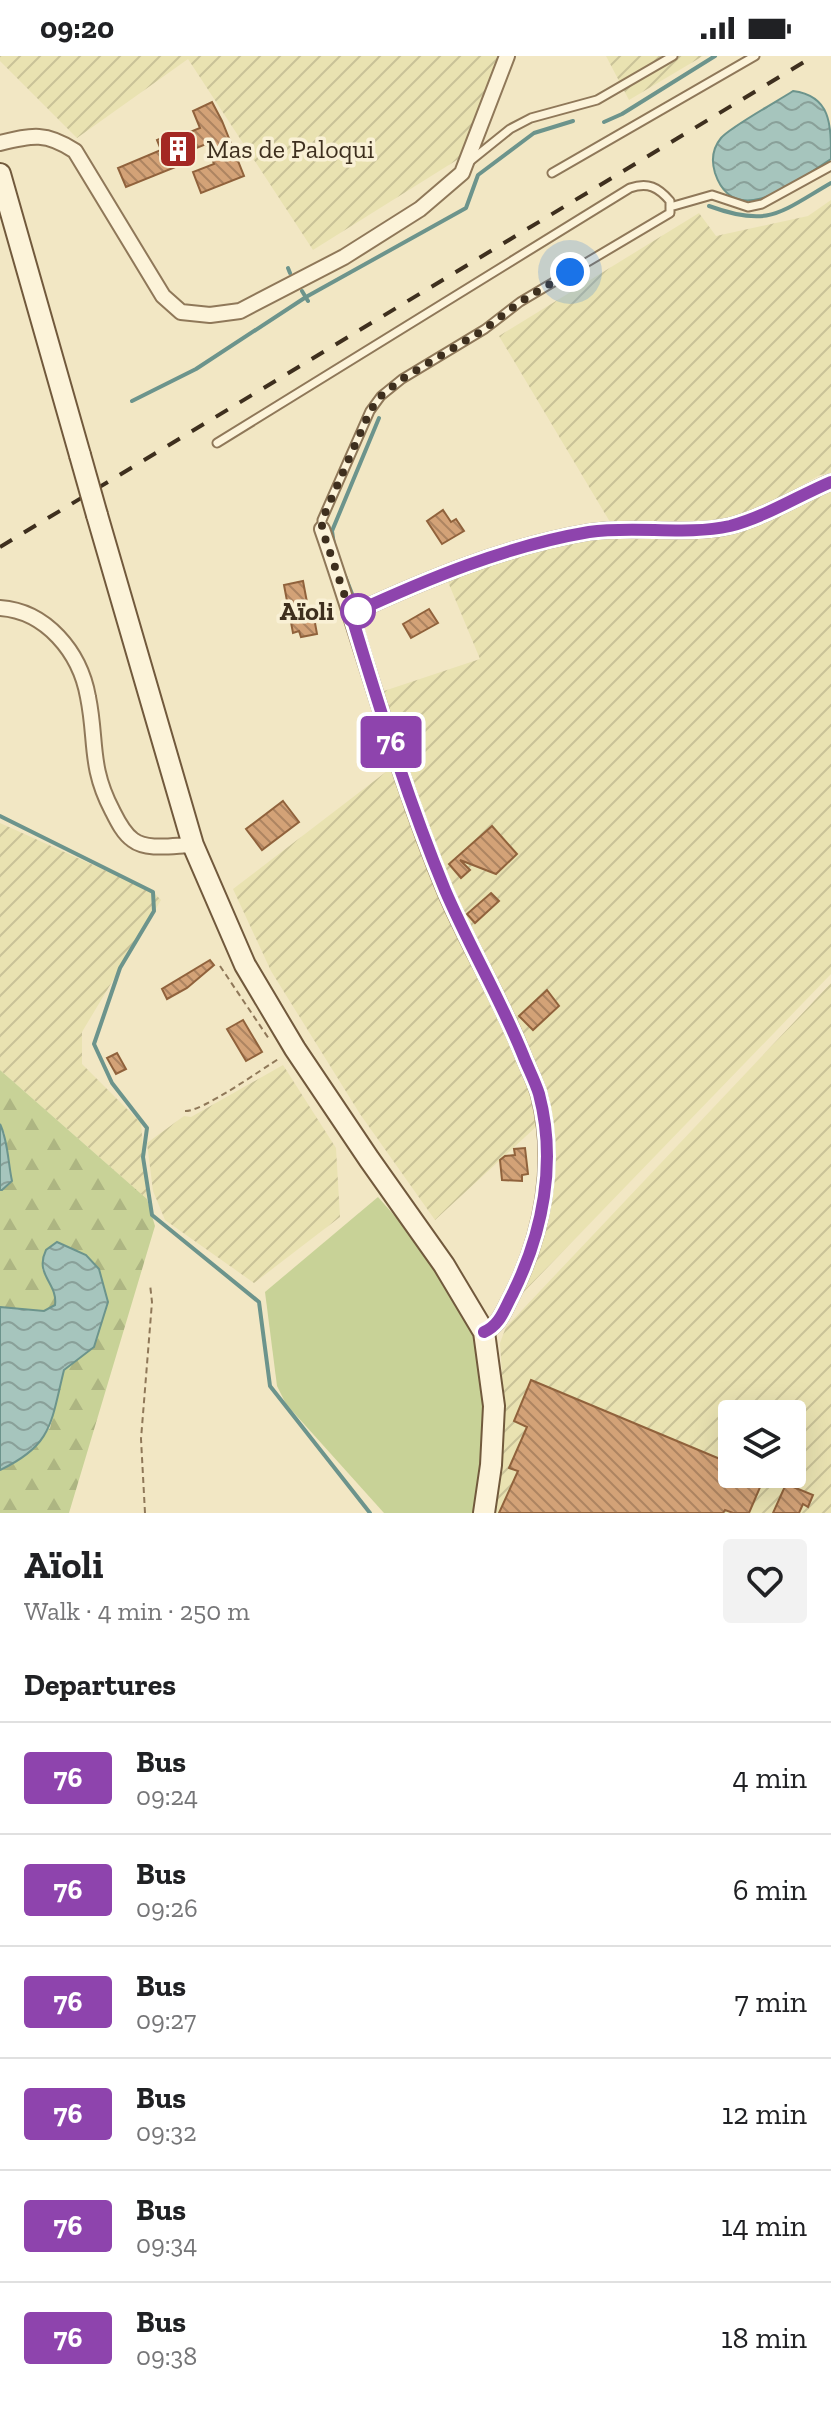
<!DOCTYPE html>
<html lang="en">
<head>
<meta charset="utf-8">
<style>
  body { margin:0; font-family:"Zilla Slab",serif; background:#f2f2f2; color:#202124; height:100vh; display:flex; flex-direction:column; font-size:30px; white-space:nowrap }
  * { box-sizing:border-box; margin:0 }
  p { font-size:26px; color:#757577 }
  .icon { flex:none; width:44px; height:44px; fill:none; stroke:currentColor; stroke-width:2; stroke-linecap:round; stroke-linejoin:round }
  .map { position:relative; height:1457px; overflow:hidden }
  .panel { display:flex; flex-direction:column; background:#fff; flex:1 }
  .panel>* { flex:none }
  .badge { padding:0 16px; border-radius:6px; font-size:28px; line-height:52px }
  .tools { position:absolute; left:718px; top:1344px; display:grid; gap:16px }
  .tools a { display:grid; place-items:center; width:88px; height:88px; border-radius:8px; background:#fff; box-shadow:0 8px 32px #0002; font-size:40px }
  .you { position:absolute; width:40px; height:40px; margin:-20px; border:6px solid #fff; border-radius:50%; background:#1a73e8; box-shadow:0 0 0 12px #1a73e833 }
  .map>.badge { position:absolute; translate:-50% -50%; box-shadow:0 0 0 4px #fff }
  h2 { padding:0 24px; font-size:30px; line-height:72px }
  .round { display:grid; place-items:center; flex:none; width:84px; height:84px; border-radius:8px; background:#f2f2f2 }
  .headline { display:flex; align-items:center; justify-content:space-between; height:136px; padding:0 24px }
  h1 { font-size:38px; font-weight:700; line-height:60px }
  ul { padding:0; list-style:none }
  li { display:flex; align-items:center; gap:24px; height:112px; padding:0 24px; border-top:2px solid #e0e0e0 }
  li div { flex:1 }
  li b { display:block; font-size:30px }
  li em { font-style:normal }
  li .badge { min-width:88px; font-weight:700; text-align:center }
  .status { display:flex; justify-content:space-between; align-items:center; height:56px; padding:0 40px; background:#fff; direction:ltr }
  .status svg { height:22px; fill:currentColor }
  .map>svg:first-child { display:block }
  .farmland { fill:url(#farmland-furrows); fill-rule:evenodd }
  .grass { fill:#c8d297 }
  .forest { fill:url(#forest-firs) }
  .water { fill:url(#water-waves); stroke:#6c948c; stroke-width:2 }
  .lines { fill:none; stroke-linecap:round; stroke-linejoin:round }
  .stream { stroke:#6c948c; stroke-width:4 }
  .building { fill:url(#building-back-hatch); stroke:#90623c; stroke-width:2 }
  .lane-casing { stroke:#8f7859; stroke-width:11 }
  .street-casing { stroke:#8f7859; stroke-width:18 }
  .secondary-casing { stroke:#71593c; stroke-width:24 }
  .path { stroke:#8f7859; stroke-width:2; stroke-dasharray:6 4; stroke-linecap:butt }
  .lane { stroke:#fcf3d9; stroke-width:7 }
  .street { stroke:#fcf3d9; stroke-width:14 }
  .secondary { stroke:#fcf3d9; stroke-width:20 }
  .rail { stroke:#3e2f1e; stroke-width:4; stroke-dasharray:14 14; stroke-linecap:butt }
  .secondary-bridge-casing { stroke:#71593c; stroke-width:24; stroke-linecap:butt }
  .secondary-bridge { stroke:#fcf3d9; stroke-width:20 }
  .line-casing { stroke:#fff; stroke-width:18 }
  .line { stroke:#8e44ad; stroke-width:12 }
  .walk { stroke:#3e2f1e; stroke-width:8; stroke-dasharray:0 14.4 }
  .stop-dot { fill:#fff; stroke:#8e44ad; stroke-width:4 }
  .labels { text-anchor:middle; stroke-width:7; stroke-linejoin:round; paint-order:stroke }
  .poi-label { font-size:26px; fill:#3e2f1e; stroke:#f9f0d5; text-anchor:start }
  .stop-label { font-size:26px; font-weight:bold; fill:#3e2f1e; stroke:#f9f0d5; text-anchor:end }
</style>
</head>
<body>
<div class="status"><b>09:20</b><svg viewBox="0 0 49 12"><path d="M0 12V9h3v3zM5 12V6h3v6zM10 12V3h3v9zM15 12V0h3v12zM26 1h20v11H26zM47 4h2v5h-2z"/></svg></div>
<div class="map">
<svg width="831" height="1457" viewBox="0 0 831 1457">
  <defs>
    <pattern id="farmland-furrows" width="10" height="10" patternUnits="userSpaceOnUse" patternTransform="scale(2)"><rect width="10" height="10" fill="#e9e2b1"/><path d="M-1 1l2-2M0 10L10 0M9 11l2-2" fill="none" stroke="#c9c298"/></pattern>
    <pattern id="forest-firs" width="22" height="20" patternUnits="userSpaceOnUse" patternTransform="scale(2)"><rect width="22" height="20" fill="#c8d297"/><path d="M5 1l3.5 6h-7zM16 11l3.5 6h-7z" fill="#adb582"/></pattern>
    <pattern id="water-waves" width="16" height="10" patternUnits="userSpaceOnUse" patternTransform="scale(2)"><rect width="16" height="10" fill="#a6c5bd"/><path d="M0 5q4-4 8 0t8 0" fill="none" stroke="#89a099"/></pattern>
    <pattern id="building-back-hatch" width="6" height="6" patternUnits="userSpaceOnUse" patternTransform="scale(2)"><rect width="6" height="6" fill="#d3a277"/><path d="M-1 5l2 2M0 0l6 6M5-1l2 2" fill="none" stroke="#ad8461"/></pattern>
  </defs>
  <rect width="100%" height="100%" fill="#f2e7c4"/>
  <path class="farmland" d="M0,0H501L460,102L313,194L188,3L77,82L0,5Z
    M606,0H703L629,44Z
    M831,144V417L820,419L741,464L610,466L499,280L699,157L716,180L808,160Z
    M831,429V918L516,1244L537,1199L545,1172L551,1134L552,1093L548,1057L536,1008L512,953L472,878L440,803L381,636L480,603L446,521L513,494L603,477L699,480L746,473Z
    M395,709L520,1002L529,1027L538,1069L435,1164L360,1058L271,915L233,833Z
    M0,767L153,836L161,844L82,976V1008L141,1067L147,1143L0,1014Z
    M831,927V1457H491L504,1350L500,1287L506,1271ZM732,1358H792V1418H732Z
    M283,1009L336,1092L340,1161L254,1227L165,1164L153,1135L147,1087L184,1060L191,1061Z"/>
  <path class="grass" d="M378,1141L443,1215L479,1276L485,1309V1407L478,1457H384L286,1348L277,1330L265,1236Z"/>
  <path class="forest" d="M0,1014L147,1143L155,1170L69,1457H0V1414L11,1409L50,1372L64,1313L94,1291L108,1246L99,1213L86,1199L42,1213L56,1241L55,1249L44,1255L0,1251V1134L12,1125L6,1098L5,1078L0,1068Z"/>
  <path class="water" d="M793,35C831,40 831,68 831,103C799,123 735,177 715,117C711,104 712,93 721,82C730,71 778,45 793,35Z
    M0,1068C8,1084 8,1107 12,1125L2,1134H0Z
    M57,1186L86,1199L99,1213L108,1246L94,1291L64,1314C51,1366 53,1389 0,1414V1251L44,1255L55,1249C58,1227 34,1219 46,1194Z"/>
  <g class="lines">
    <path class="stream" d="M604,66L622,58L715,0
      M709,150C769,172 779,157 831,127
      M288,212L290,217
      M302,235L308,245
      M132,345L196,313L306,241L466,152L478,119L534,77L573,65
      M334,489L332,475L379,362
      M345,520L356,548
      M0,760L153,836L154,855L120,912L94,988L112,1027L147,1072L143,1101L152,1159L259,1246L270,1330L370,1457"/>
  </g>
  <path class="building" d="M212,46L222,65L244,120L201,137L193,116L214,108L206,88L179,99L183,108L126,131L118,112L161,94L157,84L171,78L173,83L200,72L193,55Z
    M443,454L451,466L456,463L464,475L442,488L427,465Z
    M303,525L309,557L313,556L317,578L301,581L299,575L293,577L284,529Z
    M429,553L438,567L411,582L403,568Z
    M283,745L299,766L262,794L246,773Z
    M492,770L517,798L496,818L460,804L470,814L461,822L449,808Z
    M491,837L499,845L475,867L467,858Z
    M210,904L214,909L187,932L167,943L162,933Z
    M547,934L559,950L533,974L519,960Z
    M243,964L262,996L246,1005L227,973Z
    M117,997L126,1013L116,1018L107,1002Z
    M525,1092L528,1118L522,1119V1125L502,1124L500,1104L505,1100L515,1099L514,1093Z
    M531,1324L732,1408V1418H755L764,1422L749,1457H733L725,1454L723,1457H499L518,1415L509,1412L527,1371L514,1365Z
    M786,1428L813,1439L808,1451L803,1448L799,1457H773Z"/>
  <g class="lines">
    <defs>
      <path id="lane" d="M469,106L510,73L531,62L597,44L673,0
        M552,117L755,0
        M670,151L712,139L748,151L762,148L831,110
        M217,387L630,132C648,126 658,131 670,145V157L520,246L485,273L402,323L381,340L370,355L322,464V473"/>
      <path id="street" d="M0,87C33,79 46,76 75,95L163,240L181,256L210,259L240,255L344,201L420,153L462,117L507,0
        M322,473C364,593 396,717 445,835C469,891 501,943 523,999C528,1012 535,1025 539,1039C556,1107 543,1178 512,1239C504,1254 500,1269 484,1276
        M0,552C46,555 80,596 88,641C97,685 89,710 112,754C117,764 123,777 133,784C147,795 176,789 193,789
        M351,558C427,523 506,490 589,476C634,469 687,480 730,470C765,461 798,440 831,426"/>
      <path id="secondary" d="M0,118L80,399
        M97,459L193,789L245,909L295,993L369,1103L444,1209L484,1276L494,1350L491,1409L484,1457"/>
    </defs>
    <use href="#lane" class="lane-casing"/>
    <use href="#street" class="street-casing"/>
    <use href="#secondary" class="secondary-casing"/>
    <path class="path" d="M220,910L269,983
      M185,1055C202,1056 262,1013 280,1002
      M145,1457L141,1383L152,1246L150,1228"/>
    <use href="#lane" class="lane"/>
    <use href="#street" class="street"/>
    <use href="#secondary" class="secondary"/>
    <path class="rail" d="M0,491L814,0"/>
    <defs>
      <path id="secondary-bridge" d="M80,399L97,459"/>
    </defs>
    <use href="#secondary-bridge" class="secondary-bridge-casing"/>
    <use href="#secondary-bridge" class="secondary-bridge"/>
  </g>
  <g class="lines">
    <defs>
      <path id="line" d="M484,1276C500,1269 504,1254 512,1239C543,1177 557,1106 539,1038C535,1025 528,1012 523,999C500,942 469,890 445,834C408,744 379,651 351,558C427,523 506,490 589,476C635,469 685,480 730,470C765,461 798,440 831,426"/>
    </defs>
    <use href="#line" class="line-casing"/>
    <use href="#line" class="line"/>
    <path class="walk" d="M358,555L351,558L322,473V464L370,355L381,340L402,323L485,273L520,246L570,216"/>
  </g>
  <defs>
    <symbol id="building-square" viewBox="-11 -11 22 22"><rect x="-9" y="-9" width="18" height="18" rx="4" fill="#a42823" stroke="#f9f0d5"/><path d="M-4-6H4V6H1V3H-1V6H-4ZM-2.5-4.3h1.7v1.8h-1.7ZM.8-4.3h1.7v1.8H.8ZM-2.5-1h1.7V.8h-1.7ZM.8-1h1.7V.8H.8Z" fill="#fff"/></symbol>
  </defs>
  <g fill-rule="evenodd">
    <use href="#building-square" x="156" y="71" width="44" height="44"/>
  </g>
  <circle class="stop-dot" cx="358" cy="555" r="16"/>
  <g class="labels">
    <g class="poi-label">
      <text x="206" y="102">Mas de Paloqui</text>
    </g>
    <g class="stop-label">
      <text x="334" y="564">Aïoli</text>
    </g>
  </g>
</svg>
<div class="tools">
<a><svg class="icon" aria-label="layers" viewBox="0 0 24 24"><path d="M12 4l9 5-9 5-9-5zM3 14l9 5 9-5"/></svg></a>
</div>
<div class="you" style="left:570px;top:216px"></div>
<b class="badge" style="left:391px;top:686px;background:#8e44ad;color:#fff">76</b>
</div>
<section class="panel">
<div class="headline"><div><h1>Aïoli</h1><p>Walk · 4 min · 250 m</p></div><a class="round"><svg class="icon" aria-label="heart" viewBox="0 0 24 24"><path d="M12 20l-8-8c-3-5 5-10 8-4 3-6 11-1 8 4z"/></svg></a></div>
<h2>Departures</h2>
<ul>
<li><span class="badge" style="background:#8e44ad;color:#fff">76</span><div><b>Bus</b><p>09:24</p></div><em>4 min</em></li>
<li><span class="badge" style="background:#8e44ad;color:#fff">76</span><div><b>Bus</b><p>09:26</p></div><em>6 min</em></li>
<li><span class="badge" style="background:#8e44ad;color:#fff">76</span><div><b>Bus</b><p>09:27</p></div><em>7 min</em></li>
<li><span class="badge" style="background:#8e44ad;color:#fff">76</span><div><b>Bus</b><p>09:32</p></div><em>12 min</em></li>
<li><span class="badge" style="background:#8e44ad;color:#fff">76</span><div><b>Bus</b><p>09:34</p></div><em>14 min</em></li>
<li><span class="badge" style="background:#8e44ad;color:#fff">76</span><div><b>Bus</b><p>09:38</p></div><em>18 min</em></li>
</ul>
</section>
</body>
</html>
